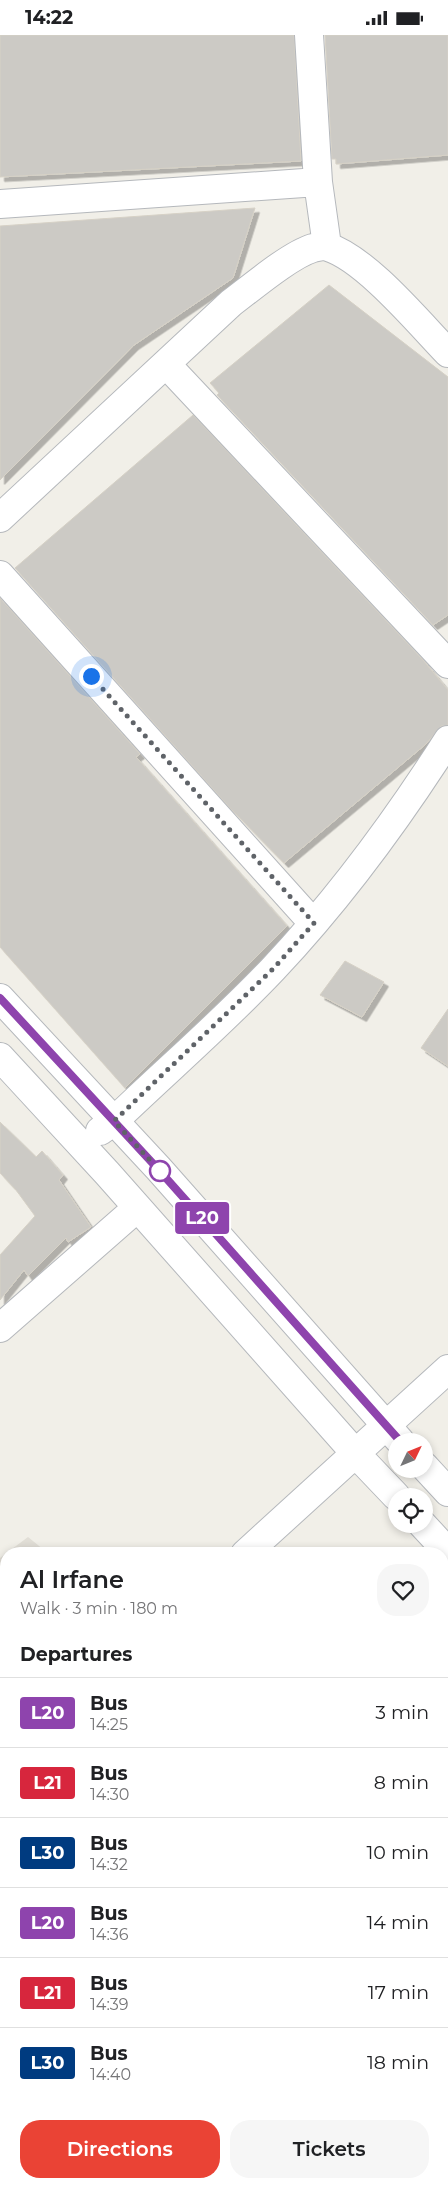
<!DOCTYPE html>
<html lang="en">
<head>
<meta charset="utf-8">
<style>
  body { margin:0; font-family:Montserrat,sans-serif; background:#f6f6f6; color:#202124; height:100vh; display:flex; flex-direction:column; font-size:19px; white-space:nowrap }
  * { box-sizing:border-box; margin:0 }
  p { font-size:16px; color:#757577 }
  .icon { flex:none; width:28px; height:28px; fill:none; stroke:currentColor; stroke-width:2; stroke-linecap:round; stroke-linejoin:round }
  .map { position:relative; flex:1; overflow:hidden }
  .drawer { position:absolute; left:0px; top:1512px; width:449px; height:641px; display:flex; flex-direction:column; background:#fff; border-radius:20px 20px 0 0; box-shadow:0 2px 8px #0003 }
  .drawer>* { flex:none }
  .badge { padding:0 10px; border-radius:4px; font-size:18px; line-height:32px }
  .needle { width:32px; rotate:47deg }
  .tools { position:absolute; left:388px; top:1398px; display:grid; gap:10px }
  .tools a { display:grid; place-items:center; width:45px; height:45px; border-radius:50%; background:#fff; box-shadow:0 2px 8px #0003; font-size:25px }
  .you { position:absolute; width:25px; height:25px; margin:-12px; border:4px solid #fff; border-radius:50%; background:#1a73e8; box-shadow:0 0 0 8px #1a73e833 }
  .map>.badge { position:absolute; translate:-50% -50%; box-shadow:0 0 0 2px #fff }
  h2 { padding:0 20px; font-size:19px; line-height:45px }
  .round { display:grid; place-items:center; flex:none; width:52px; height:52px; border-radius:20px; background:#f6f6f6 }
  .head { display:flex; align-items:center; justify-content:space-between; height:85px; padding:0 20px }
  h1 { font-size:24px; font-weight:600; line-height:38px }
  .button { display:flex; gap:10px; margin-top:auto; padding:10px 20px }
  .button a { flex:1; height:58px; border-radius:20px; background:#ea4335; color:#fff; font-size:20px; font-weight:600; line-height:58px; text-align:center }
  .button a+a { background:#f6f6f6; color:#202124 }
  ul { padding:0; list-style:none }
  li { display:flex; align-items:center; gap:15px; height:70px; padding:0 20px; border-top:1px solid #e0e0e0 }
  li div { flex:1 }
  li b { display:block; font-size:19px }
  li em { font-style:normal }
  li .badge { min-width:55px; font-weight:700; text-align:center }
  .status { display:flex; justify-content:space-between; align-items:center; height:35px; padding:0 25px; background:#fff; direction:ltr }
  .status svg { height:14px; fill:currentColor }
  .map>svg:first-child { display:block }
  .education { fill:#e1ded6 }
  .building { fill:#cccac5; stroke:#d6d1c6; filter:url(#shadow) }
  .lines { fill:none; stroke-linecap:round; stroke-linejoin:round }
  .minor-casing { stroke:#b5b8bc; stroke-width:30 }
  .minor { stroke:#fff; stroke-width:28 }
  .line-casing { stroke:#fff; stroke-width:11 }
  .line { stroke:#8e44ad; stroke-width:8 }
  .walk { stroke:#5f6368; stroke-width:5; stroke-dasharray:0 9 }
  .stop-dot { fill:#fff; stroke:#8e44ad; stroke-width:2.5 }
</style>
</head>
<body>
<div class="status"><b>14:22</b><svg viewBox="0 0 49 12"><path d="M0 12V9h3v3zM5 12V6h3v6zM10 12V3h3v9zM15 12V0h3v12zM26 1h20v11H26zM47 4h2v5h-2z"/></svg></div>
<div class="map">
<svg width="448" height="2153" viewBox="0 0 448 2153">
  <defs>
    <filter id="shadow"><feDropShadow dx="4.5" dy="4.5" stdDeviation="0" flood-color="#0004"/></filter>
  </defs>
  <rect width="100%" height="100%" fill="#f1efe8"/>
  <path class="education" d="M28,1502L49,1519H6V1714L0,1720V1523Z"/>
  <path class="building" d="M0,0H294L301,126L0,142Z
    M325,0H448V120L336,129V124H332Z
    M255,173L233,243L134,310L0,445V191Z
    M329,250L448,342V580L433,590L217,360L219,358L210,348Z
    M193,380L422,624L448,655V690L441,691L426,709L284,828L231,774L15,533Z
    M0,563L140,719L136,722L287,891L125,1053L0,912Z
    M345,926L384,947L362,982L320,960Z
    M448,974V1031L421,1013Z
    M0,1087L36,1122L42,1116L63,1140L59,1145L91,1192L68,1207L66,1203L28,1241L24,1235L0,1265V1220L35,1181L16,1155L0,1138Z"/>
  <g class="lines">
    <defs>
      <path id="minor" d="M309,0L318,147L327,211
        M0,169L318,147
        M166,329L448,629
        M0,483L231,268C251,253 290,220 313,213C317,212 325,210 328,212C366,224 419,288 448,318
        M0,540L313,888
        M0,963L158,1133L400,1406
        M0,1022L107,1138L356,1419L396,1461
        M100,1096L114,1086C167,1035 223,987 273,934C339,864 397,785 448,705
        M0,1293L137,1173
        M424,1431L448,1457
        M422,1489L448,1517
        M245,1519L448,1334
        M0,1741L6,1736
        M442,2044L448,2024
        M0,2060L6,2054
        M0,2144H6
        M156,2148L218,2149
        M412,2153L413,2148"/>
    </defs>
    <use href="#minor" class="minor-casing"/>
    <use href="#minor" class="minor"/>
  </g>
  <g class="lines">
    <defs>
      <path id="line" d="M0,963L158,1134L400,1406"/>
    </defs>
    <use href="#line" class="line-casing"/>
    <use href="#line" class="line"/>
    <path class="walk" d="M91,641L314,888L273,934L114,1086L160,1136"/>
  </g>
  <circle class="stop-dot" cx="160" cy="1136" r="10"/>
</svg>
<div class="tools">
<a><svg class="needle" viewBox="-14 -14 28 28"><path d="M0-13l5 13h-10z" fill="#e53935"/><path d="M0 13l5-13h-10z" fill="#757577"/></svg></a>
<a><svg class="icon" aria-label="locate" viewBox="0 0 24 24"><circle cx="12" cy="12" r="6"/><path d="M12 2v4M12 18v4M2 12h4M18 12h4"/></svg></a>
</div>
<div class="you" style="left:91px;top:641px"></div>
<b class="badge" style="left:202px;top:1183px;background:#8e44ad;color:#fff">L20</b>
<section class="drawer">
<div class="head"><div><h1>Al Irfane</h1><p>Walk · 3 min · 180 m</p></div><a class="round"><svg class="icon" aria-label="heart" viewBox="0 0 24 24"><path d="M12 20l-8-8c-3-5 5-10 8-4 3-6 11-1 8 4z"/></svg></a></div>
<h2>Departures</h2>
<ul>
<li><span class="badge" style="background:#8e44ad;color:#fff">L20</span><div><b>Bus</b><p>14:25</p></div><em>3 min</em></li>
<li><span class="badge" style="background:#d7263d;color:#fff">L21</span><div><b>Bus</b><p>14:30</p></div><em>8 min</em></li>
<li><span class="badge" style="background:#003b80;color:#fff">L30</span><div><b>Bus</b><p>14:32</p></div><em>10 min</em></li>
<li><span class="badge" style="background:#8e44ad;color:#fff">L20</span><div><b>Bus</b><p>14:36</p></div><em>14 min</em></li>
<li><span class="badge" style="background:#d7263d;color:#fff">L21</span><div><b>Bus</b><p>14:39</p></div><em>17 min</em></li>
<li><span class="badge" style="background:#003b80;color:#fff">L30</span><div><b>Bus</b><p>14:40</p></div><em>18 min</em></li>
</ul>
<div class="button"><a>Directions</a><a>Tickets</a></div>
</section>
</div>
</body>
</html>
